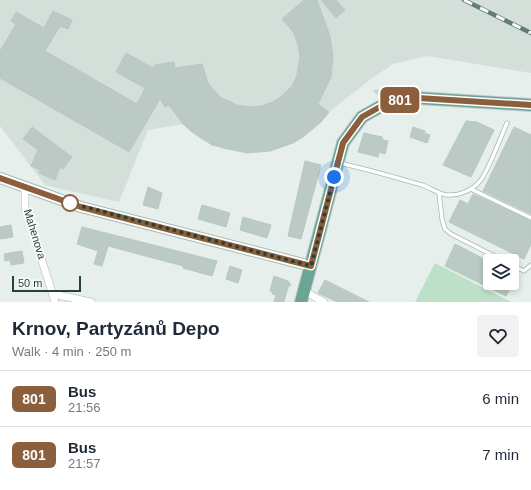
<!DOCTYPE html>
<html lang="en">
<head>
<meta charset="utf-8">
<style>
  body { margin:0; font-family:Helvetica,sans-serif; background:#f2f2f3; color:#1f2937; height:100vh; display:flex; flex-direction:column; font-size:15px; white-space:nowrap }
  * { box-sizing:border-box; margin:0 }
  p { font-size:13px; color:#747a83 }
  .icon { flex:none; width:22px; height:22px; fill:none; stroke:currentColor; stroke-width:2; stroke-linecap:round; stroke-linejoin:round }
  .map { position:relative; height:302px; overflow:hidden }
  .panel { display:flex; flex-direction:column; background:#fff; flex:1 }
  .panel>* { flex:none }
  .badge { padding:0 8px; border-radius:6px; font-size:14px; line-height:26px }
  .buttons { position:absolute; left:483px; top:254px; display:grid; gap:8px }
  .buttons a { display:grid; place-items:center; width:36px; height:36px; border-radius:4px; background:#fff; box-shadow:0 2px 6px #0003; font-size:20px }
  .scale { position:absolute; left:12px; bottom:10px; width:69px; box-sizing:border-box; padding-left:4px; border:2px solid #24423a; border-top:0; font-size:11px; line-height:14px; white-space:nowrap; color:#24423a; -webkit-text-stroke:3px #f7fbf9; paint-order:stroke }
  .you { position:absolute; width:20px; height:20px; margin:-10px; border:3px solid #fff; border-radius:50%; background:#1a73e8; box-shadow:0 0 0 6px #1a73e833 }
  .map>.badge { position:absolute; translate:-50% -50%; box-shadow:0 0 0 2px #fff }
  .round { display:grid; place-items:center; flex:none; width:42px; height:42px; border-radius:4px; background:#f2f2f3 }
  .head { display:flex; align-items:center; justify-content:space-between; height:68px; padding:0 12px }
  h1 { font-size:19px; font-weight:700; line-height:30px }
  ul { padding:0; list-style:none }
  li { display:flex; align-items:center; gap:12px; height:56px; padding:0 12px; border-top:1px solid #e0e1e3 }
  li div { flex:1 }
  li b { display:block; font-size:15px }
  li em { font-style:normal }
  li .badge { min-width:44px; font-weight:700; text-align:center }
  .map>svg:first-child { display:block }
  .built { fill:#d4dfda }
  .green { fill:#bfe0c8 }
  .building { fill:#bbcac4; stroke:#b8c9c2 }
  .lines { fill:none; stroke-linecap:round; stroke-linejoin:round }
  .lane-casing { stroke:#a8b8b2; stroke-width:5 }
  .street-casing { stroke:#a8b8b2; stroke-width:8 }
  .secondary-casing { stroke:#a4bbb3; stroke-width:12 }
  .primary-casing { stroke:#c2cac8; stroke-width:14 }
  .lane { stroke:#fff; stroke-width:3.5 }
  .street { stroke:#fff; stroke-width:7 }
  .secondary { stroke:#fff; stroke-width:10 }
  .primary { stroke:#6aa596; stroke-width:12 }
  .rail-casing { stroke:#5f7d75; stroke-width:4.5 }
  .rail { stroke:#f7fbf9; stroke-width:3; stroke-dasharray:9; stroke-linecap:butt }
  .line-casing { stroke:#fff; stroke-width:9 }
  .line { stroke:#8b5e3c; stroke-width:6 }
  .walk { stroke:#24423a; stroke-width:4; stroke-dasharray:0 7.2 }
  .stop-dot { fill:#fff; stroke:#8b5e3c; stroke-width:2 }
  .labels { text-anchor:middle; stroke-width:4; stroke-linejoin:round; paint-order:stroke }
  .street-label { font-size:11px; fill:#24423a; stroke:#f7fbf9 }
</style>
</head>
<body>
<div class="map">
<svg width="531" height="302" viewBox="0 0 531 302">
  <rect width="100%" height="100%" fill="#e6efeb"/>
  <path class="built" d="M0,0H531V73L427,56L393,64L371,79L329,112L321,122L303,137L293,143L270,151L247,153L223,149L201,139L183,124L148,130L119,202L45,185L0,126Z"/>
  <path class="green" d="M376,89L396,92L377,95L373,91Z
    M435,263L511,302H415Z"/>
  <path class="building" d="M304,0H317L330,36L333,56L331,77L318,104L329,112L321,122L303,137L293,143L270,151L247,153L212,145L192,132L183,124L169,105L165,107L160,99L129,152L0,78V51L16,24L11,21L16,12L44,28L53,11L72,20L68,29L60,26L45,51L137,104L145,88L116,72L126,53L153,68L155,65L174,62L175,68L202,64L208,83L220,97L237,105L249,107L261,106L273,102L283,95L292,86L297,75L300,57L298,45L294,33L282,19Z
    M321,0H336L345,10L336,18Z
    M466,121L477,122L494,130L471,177L443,165Z
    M32,127L72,157L63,169L60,167L55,180L39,173L40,170L31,166L38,150L23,139Z
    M413,127L425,131L424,133L430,135L427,143L410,137Z
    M514,127L531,135V214L483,191Z
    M364,133L382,137L383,140L388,141L385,154L379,152L378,157L358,152Z
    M305,161L321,165L301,239L288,236Z
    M148,187L162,193L158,209L143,205Z
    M473,194L531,221V244L524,259L449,222L460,200L468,204Z
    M202,205L230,213L226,227L198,219Z
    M243,217L271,225L267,238L240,230Z
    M11,225L13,237L0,239V227Z
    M82,227L217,261L212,276L183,268V266L108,246L102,266L94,264L98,251L77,244Z
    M455,244L490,262V283H513L506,296L445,266Z
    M22,251L24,263L11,265L10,260L5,261L4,254Z
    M230,266L242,270L238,283L226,279Z
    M274,276L288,281L291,285L288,287L284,302H274L276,295L272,294V291H270Z
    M325,280L369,302H337L318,293Z"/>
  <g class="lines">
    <defs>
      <path id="lane" d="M339,163C367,169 394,177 422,185C431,188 438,194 447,195C459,196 473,190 480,181C488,172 501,136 507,123
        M471,189L531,218
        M439,193L442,219L445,229L451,234L504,261
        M512,265L524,271L531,265"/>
      <path id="street" d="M25,188V207L55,302
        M304,291L324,302
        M53,294L91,302"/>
      <path id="secondary" d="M0,178L81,207L311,266"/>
      <path id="primary" d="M301,302L343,143L362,117L392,100L418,98L531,105"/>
    </defs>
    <use href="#lane" class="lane-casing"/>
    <use href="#street" class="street-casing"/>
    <use href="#secondary" class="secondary-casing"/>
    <use href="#primary" class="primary-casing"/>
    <use href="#lane" class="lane"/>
    <use href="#street" class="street"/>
    <use href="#secondary" class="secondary"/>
    <use href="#primary" class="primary"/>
    <defs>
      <path id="rail" d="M464,0L531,33"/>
    </defs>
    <use href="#rail" class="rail-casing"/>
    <use href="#rail" class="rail"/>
  </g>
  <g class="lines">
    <defs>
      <path id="line" d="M0,178L81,207L311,266L343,143L362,117L392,100L418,98L531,105"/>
    </defs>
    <use href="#line" class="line-casing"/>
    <use href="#line" class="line"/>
    <path class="walk" d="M70,203L311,266L334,177"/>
  </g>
  <circle class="stop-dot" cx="70" cy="203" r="8"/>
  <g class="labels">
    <g class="street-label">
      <text transform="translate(35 234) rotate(73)" y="4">Mahenova</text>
    </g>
  </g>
</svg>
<div class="buttons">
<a><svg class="icon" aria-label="layers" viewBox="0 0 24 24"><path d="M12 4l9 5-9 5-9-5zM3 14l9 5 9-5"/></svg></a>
</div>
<div class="scale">50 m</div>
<div class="you" style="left:334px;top:177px"></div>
<b class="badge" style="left:400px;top:100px;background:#8b5e3c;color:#fff">801</b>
</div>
<section class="panel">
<div class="head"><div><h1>Krnov, Partyzánů Depo</h1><p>Walk · 4 min · 250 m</p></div><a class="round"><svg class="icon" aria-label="heart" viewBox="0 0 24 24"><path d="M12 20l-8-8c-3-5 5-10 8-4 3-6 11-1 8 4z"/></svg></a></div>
<ul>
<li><span class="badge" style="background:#8b5e3c;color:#fff">801</span><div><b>Bus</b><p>21:56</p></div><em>6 min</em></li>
<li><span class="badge" style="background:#8b5e3c;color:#fff">801</span><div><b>Bus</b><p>21:57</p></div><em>7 min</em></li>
</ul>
</section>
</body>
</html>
